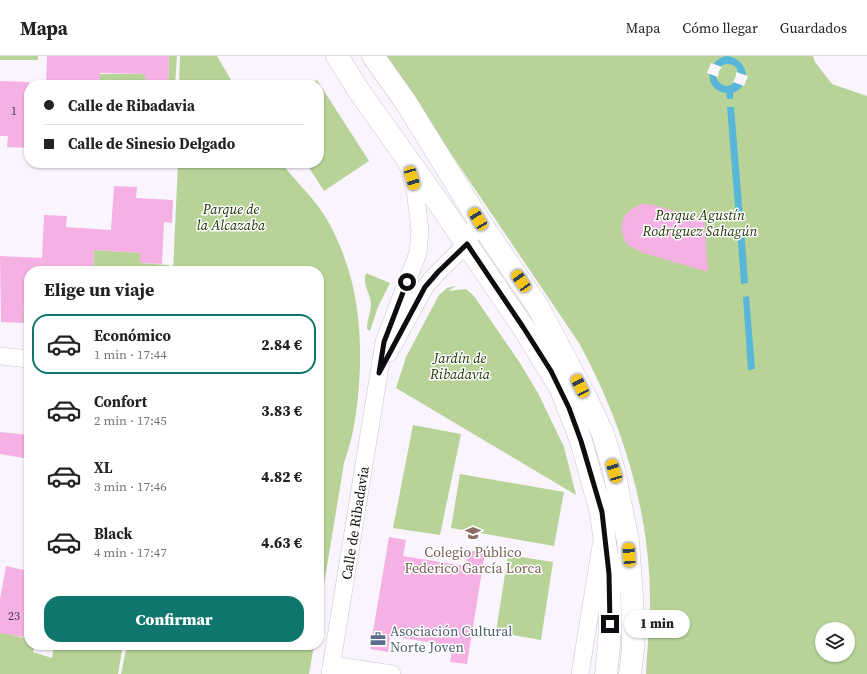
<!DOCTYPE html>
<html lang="es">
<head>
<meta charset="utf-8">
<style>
  :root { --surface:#fff; --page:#f2f2f2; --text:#222; --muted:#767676; --line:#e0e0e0; --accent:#0f766e }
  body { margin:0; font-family:"Source Serif 4",serif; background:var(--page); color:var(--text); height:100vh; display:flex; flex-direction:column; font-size:15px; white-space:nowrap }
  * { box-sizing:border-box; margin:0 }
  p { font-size:13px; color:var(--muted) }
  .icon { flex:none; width:22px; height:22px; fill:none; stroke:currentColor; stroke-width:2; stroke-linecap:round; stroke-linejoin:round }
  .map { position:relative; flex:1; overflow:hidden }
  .sheet { position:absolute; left:24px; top:210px; width:300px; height:384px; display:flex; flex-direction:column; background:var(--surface); border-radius:16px; box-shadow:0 1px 3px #0004 }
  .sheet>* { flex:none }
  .banner { position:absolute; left:24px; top:24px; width:300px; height:88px; border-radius:16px; box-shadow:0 1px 3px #0004; display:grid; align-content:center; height:88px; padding:0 20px; background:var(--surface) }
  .tools { position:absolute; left:815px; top:566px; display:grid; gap:8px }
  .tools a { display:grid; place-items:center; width:40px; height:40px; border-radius:50%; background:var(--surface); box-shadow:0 1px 3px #0004; font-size:20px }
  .end { position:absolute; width:18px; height:18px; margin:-9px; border:5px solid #0e0c10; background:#fff; box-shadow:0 0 0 2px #fff }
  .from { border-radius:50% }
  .bubble { position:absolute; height:28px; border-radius:14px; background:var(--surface); box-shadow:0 1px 3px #0004; font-size:13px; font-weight:800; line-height:28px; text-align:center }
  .car { position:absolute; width:12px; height:24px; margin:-12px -6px; border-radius:5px; box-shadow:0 0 3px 1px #0007; background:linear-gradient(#f5c518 24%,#345 0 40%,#f5c518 0 76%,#345 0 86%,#f5c518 0) }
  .banner b { display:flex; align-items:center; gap:14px; height:38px; font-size:15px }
  .banner b+b { border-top:1px solid var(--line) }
  .banner i { width:10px; height:10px; background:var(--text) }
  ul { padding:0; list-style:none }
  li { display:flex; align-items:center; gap:12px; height:60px; margin:0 8px 6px; padding:0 12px; border:2px solid transparent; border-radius:16px }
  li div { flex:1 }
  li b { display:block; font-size:15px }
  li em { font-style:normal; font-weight:800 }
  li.current { border-color:var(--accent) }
  li>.icon { width:36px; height:36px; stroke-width:1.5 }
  h2 { padding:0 20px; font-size:18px; line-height:48px }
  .button { display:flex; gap:8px; margin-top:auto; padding:8px 20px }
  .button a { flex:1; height:46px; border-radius:16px; background:var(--accent); color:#fff; font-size:16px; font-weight:800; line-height:46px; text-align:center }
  header { display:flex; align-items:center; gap:24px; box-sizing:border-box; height:56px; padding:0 20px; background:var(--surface); border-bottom:1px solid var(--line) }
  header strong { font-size:19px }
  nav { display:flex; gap:22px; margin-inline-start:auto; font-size:14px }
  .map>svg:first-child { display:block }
  .green { fill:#b7d398; fill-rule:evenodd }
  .water { fill:#58b6d9; fill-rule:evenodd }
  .pier { fill:#faf4ff }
  .building { fill:#f6b1e4 }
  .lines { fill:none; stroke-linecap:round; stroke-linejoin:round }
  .minor-casing { stroke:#cbc4d0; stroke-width:18 }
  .major-casing { stroke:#cbc4d0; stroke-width:23 }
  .minor { stroke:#fff; stroke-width:17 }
  .major { stroke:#fff; stroke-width:22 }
  .route { stroke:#0e0c10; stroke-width:5 }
  .labels { text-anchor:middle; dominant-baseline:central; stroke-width:3; stroke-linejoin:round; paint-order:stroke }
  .number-label { font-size:12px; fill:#483545 }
  .park-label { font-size:14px; font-style:italic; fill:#1d3100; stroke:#fff }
  .street-label { font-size:14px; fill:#0e0c10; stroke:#fff }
  .education-label { font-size:14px; fill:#785e54; stroke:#fff }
  .service-label { font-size:14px; fill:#4e5e75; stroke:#fff; text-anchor:start }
</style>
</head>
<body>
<header>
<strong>Mapa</strong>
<nav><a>Mapa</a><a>Cómo llegar</a><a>Guardados</a></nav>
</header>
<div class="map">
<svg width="867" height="618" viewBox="0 0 867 618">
  <rect width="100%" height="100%" fill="#faf4ff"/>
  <path class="green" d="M0,0H38V4H0Z
    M169,0H177L175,29H100V18H145L146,29H168Z
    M180,0H217L234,29H179Z
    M385,0H813L815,6L832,28L867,40V618H646C647,594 650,570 650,545C650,455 622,366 579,287ZM822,573H848V599H822Z
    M317,24L369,105L324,135L306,107H319V29H310Z
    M178,107H282C297,128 317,144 329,167C357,219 363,271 359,329C357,356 353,382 344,407L319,559V215H173Z
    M94,194L140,197V207L169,209L168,215H93Z
    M366,217L390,227L378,251L370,275L367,273C367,264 371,255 371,248C370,236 362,229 366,217Z
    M25,224H29V267H23Z
    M456,230L448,235L466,233L474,240L520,307L538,337L564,391L576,439L396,332L406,301L439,239L447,232Z
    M413,369L461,378L440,479L393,472Z
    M460,418L564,436L554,490L451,472Z
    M508,499L553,506L541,584L496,576Z
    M0,576L29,583V589H35L33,596L52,602L54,589H123L118,618H0Z
    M127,589H314L309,618H121Z"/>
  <path class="water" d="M726,0C748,2 754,28 733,37V43H727L726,37C704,34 704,6 726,0ZM725,8C751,6 732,43 718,25C713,19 718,11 725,8Z
    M727,51H734L743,161L736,162Z
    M737,172H744L748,227L741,228Z
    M749,240L755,313L748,314L743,241Z"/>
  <path class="pier" d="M711,7L722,11L719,15L718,21L707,17Z
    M736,16L748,20L744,30L733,26L736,20Z"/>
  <path class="building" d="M47,0H169L168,29H145V18L100,17V29H46Z
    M0,25L29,26V92L7,91L8,80H0Z
    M114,130L137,131L136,142L173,144L172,167L164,166L162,208L140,207V197L94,194L93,215H29V224H25L23,267L1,266L0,200L42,202L44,159L67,160L66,171L111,174Z
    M642,148H649L704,163L708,216L641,196L628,189L624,183L622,175V168L624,161L629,155L635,151Z
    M0,376L29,379V403L0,398Z
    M389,481L406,484L403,500L466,510L468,494L485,497L467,608L450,606L453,590L390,580L388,596L370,593Z
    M6,510L29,515V582L0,577V543Z"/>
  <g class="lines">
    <defs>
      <path id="minor" d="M389,297L425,231L438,216L467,188L478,163
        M0,300L29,303
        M332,609L392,618
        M330,618L384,286L418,197L420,174L418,157L415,134L408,110
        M580,618L601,490"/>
      <path id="major" d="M337,0L359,35L438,146L523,271L561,333L581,385L601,456L609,518L610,557L609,591L606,618
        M373,0L405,45L478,163L538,251L587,344L603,378L614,415L628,485L632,541L633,593L630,618"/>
    </defs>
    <use href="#minor" class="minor-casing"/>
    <use href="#major" class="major-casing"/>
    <use href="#minor" class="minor"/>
    <use href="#major" class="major"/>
  </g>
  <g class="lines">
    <path class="route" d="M407,226L384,286L379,317L425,231L438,216L467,188L523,271L551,315L569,352L581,385L602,456L609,518L610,568"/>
  </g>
  <defs>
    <symbol id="school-bare" viewBox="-9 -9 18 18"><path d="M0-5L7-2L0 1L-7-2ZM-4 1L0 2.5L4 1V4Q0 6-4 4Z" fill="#8d6e63" stroke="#fff" stroke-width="2.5" paint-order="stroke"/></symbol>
    <symbol id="office-bare" viewBox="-9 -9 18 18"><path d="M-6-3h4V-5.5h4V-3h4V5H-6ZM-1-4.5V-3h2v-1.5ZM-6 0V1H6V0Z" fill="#5c6f8a" stroke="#fff" stroke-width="2.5" paint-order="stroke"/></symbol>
  </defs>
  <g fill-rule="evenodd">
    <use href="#school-bare" x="462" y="466" width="22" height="22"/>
    <use href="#office-bare" x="367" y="572" width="22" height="22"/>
  </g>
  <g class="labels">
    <g class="number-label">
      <text x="14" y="55">1</text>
      <text x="14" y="560">23</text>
    </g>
    <g class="park-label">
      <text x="231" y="153">Parque de<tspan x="231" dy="16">la Alcazaba</tspan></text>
      <text x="700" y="159">Parque Agustín<tspan x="700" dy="16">Rodríguez Sahagún</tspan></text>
      <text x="460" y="302">Jardín de<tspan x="460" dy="16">Ribadavia</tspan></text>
    </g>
    <g class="street-label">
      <text transform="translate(355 467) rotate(-81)">Calle de Ribadavia</text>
    </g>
    <g class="education-label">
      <text x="473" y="496">Colegio Público<tspan x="473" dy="16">Federico García Lorca</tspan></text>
    </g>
    <g class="service-label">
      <text x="390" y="575">Asociación Cultural<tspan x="390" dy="16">Norte Joven</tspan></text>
    </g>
  </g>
</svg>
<div class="tools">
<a><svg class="icon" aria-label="layers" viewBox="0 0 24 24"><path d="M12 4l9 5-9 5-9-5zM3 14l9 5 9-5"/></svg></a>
</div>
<i class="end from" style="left:407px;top:226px"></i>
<i class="end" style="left:610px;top:568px"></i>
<div class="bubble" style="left:624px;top:554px;width:66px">1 min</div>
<i class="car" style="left:412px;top:122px;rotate:164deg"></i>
<i class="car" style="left:478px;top:163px;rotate:328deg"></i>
<i class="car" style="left:521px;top:225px;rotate:326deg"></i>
<i class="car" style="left:580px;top:330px;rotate:333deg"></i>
<i class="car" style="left:614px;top:415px;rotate:343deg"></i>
<i class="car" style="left:629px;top:499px;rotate:356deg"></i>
<div class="banner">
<b><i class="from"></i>Calle de Ribadavia</b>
<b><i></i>Calle de Sinesio Delgado</b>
</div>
<section class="sheet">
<h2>Elige un viaje</h2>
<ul>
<li class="current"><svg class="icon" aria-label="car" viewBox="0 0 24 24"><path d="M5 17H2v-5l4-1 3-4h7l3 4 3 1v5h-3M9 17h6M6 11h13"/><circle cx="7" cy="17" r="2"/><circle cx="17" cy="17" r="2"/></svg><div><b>Económico</b><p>1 min · 17:44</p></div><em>2.84 €</em></li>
<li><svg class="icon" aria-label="car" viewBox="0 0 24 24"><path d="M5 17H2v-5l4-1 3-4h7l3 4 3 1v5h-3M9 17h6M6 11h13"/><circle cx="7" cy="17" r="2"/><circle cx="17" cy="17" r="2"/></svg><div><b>Confort</b><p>2 min · 17:45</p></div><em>3.83 €</em></li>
<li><svg class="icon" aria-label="car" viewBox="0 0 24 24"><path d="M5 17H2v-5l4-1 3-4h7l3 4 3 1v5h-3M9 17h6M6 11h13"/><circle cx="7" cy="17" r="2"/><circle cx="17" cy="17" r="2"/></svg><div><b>XL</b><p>3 min · 17:46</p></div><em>4.82 €</em></li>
<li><svg class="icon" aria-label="car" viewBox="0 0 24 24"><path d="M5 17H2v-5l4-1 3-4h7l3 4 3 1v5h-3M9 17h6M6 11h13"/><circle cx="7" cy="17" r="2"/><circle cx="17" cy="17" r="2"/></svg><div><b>Black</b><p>4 min · 17:47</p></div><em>4.63 €</em></li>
</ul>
<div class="button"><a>Confirmar</a></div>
</section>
</div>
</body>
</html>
